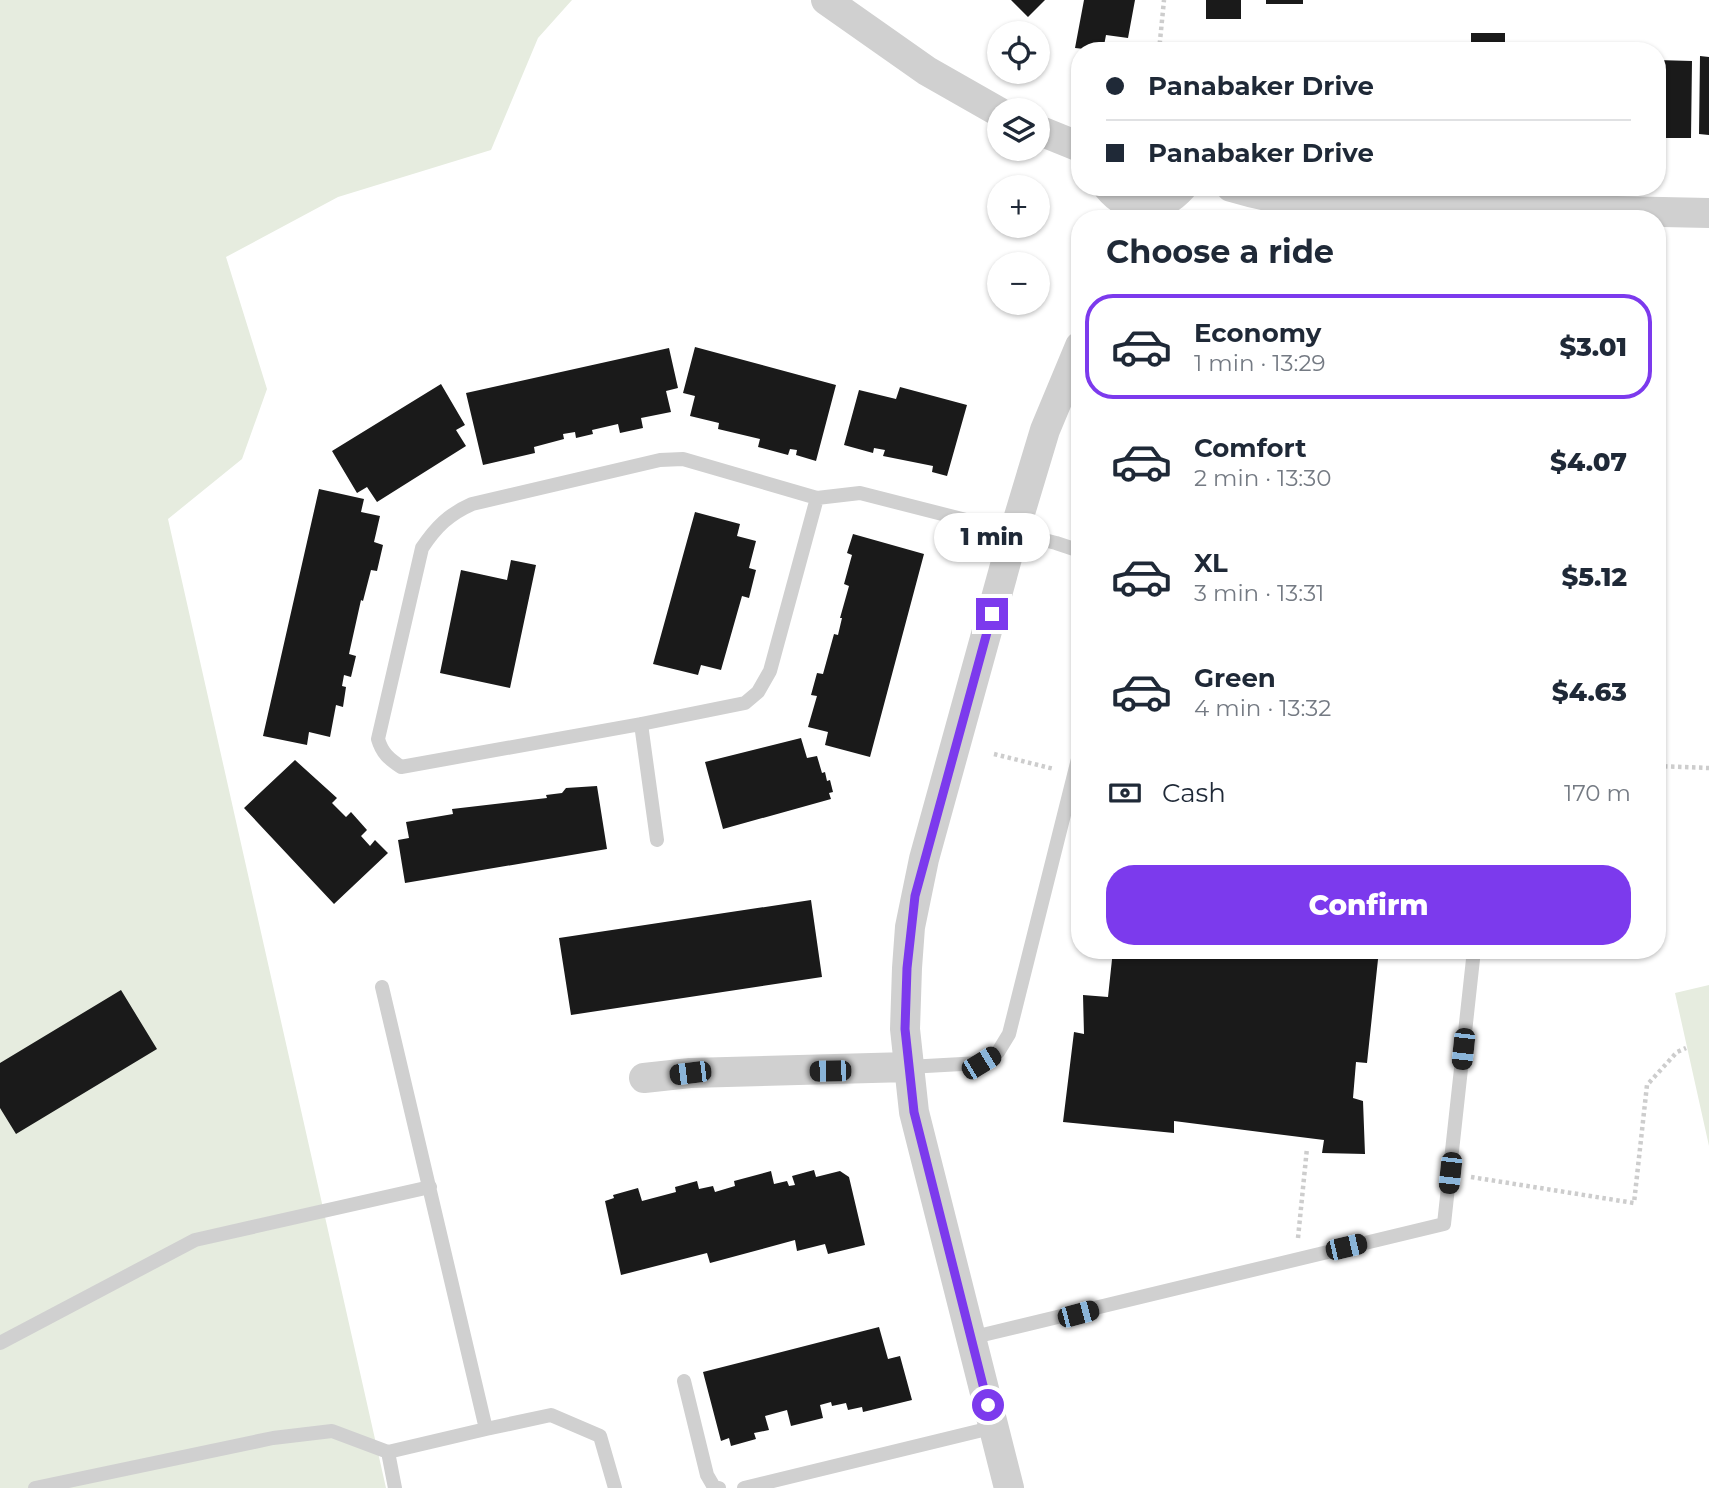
<!DOCTYPE html>
<html lang="en">
<head>
<meta charset="utf-8">
<style>
  :root { --surface:#fff; --page:#f2f2f3; --text:#1f2937; --muted:#747a83; --line:#e0e1e3; --accent:#7c3aed }
  body { margin:0; font-family:Montserrat,sans-serif; background:var(--page); color:var(--text); height:100vh; display:flex; flex-direction:column; font-size:26px; white-space:nowrap }
  * { box-sizing:border-box; margin:0 }
  p { font-size:23px; color:var(--muted) }
  .icon { flex:none; width:38px; height:38px; fill:none; stroke:currentColor; stroke-width:2; stroke-linecap:round; stroke-linejoin:round }
  .map { position:relative; flex:1; overflow:hidden }
  .drawer { position:absolute; left:1071px; top:210px; width:595px; height:749px; display:flex; flex-direction:column; background:var(--surface); border-radius:28px; box-shadow:0 2px 5px #0004 }
  .drawer>* { flex:none }
  .guide { position:absolute; left:1071px; top:42px; width:595px; height:154px; border-radius:28px; box-shadow:0 2px 5px #0004; display:grid; align-content:center; height:154px; padding:0 35px; background:var(--surface) }
  .tools { position:absolute; left:987px; top:21px; display:grid; gap:14px }
  .tools a { display:grid; place-items:center; width:63px; height:63px; border-radius:50%; background:var(--surface); box-shadow:0 2px 5px #0004; font-size:35px }
  .end { position:absolute; width:32px; height:32px; margin:-16px; border:9px solid #7c3aed; background:#fff; box-shadow:0 0 0 4px #fff }
  .from { border-radius:50% }
  .bubble { position:absolute; height:49px; border-radius:24px; background:var(--surface); box-shadow:0 2px 5px #0004; font-size:23px; font-weight:800; line-height:49px; text-align:center }
  .car { position:absolute; width:21px; height:42px; margin:-21px -10px; border-radius:9px; box-shadow:0 0 5px 2px #0007; background:linear-gradient(#222 24%,#8ab4d8 0 40%,#222 0 76%,#8ab4d8 0 86%,#222 0) }
  .guide b { display:flex; align-items:center; gap:24px; height:66px; font-size:26px }
  .guide b+b { border-top:2px solid var(--line) }
  .guide i { width:18px; height:18px; background:var(--text) }
  ul { padding:0; list-style:none }
  li { display:flex; align-items:center; gap:21px; height:105px; margin:0 14px 10px; padding:0 21px; border:4px solid transparent; border-radius:28px }
  li div { flex:1 }
  li b { display:block; font-size:26px }
  li em { font-style:normal; font-weight:800 }
  li.active { border-color:var(--accent) }
  li>.icon { width:63px; height:63px; stroke-width:1.5 }
  h2 { padding:0 35px; font-size:32px; line-height:84px }
  .pay { display:flex; align-items:center; gap:18px; height:77px; padding:0 35px; font-size:26px }
  .pay p { margin-inline-start:auto }
  .primary-button { display:flex; gap:14px; margin-top:auto; padding:14px 35px }
  .primary-button a { flex:1; height:80px; border-radius:28px; background:var(--accent); color:#fff; font-size:28px; font-weight:800; line-height:80px; text-align:center }
  .map>svg:first-child { display:block }
  .green { fill:#e6ecdf }
  .building { fill:#1a1a1a }
  .lines { fill:none; stroke-linecap:round; stroke-linejoin:round }
  .path { stroke:#cdcdcd; stroke-width:4.5; stroke-dasharray:3.5 3.5; stroke-linecap:butt }
  .service { stroke:#d0d0d0; stroke-width:14 }
  .minor { stroke:#d0d0d0; stroke-width:30 }
  .route { stroke:#7c3aed; stroke-width:9 }
</style>
</head>
<body>
<div class="map">
<svg width="1709" height="1488" viewBox="0 0 1709 1488">
  <rect width="100%" height="100%" fill="#fff"/>
  <path class="green" d="M0,0H572L538,38L491,150L338,197L226,257L267,389L242,459L168,519L386,1488H0Z
    M1709,985V1146L1675,993Z"/>
  <path class="building" d="M1011,0H1045L1028,17Z
    M1084,0H1135L1128,38L1106,35L1103,51L1075,48Z
    M1206,0H1241V19H1206Z
    M1266,0H1303V4H1266Z
    M1471,33H1505V51H1471Z
    M1700,56L1709,57V135L1699,134Z
    M1657,60L1692,61L1691,138H1657Z
    M695,347L836,385L816,461L796,455L797,450L790,449L788,455L758,447L760,439L718,429L719,423L690,416L695,396L683,393Z
    M669,348L678,388L666,391L671,412L641,418L643,428L620,433L618,424L592,430L593,434L576,438L575,432L563,434L564,439L534,447L535,453L483,465L466,393Z
    M441,384L465,425L456,430L466,446L377,502L367,487L357,493L332,451Z
    M900,387L967,405L947,476L932,472L933,466L883,456L885,450L874,448L873,453L844,445L859,390L896,399Z
    M319,489L364,499L361,512L380,516L374,542L383,545L377,571L371,570L363,601L361,600L349,654L356,656L351,677L344,675L342,686L346,687L343,707L336,705L330,737L309,732L307,745L263,736Z
    M695,512L740,524L737,536L756,541L749,568L756,570L749,598L742,596L721,670L701,665L698,675L653,664Z
    M853,534L924,554L870,757L825,745L828,732L808,727L817,696L811,695L817,673L823,674L834,634L838,635L842,618H840L849,586L844,584L852,555L847,553Z
    M511,560L536,565L510,688L440,673L461,570L507,580Z
    M801,738L807,758L817,756L822,773L825,772L827,781L830,780L833,792L829,793L831,799L723,829L705,762Z
    M295,760L337,798L332,803L346,817L351,812L367,830L361,836L370,846L375,840L388,853L334,904L244,808Z
    M597,786L607,849L405,883L398,840L409,838L406,822L453,814L452,809L547,798L546,795L562,793L566,788Z
    M811,900L822,977L571,1015L559,938Z
    M1113,950H1379L1367,1063L1356,1062L1353,1098L1363,1101L1365,1154L1322,1153L1324,1140L1174,1121V1133L1063,1122L1074,1032L1084,1034L1083,995L1108,997Z
    M121,990L157,1049L16,1134L0,1108V1063Z
    M814,1170L816,1177L840,1171L849,1177L865,1245L828,1254L825,1244L797,1251L795,1240L710,1263L707,1253L621,1275L605,1201L614,1198L613,1195L638,1188L642,1201L676,1192L675,1187L697,1181L699,1189L713,1186L715,1192L735,1186L734,1181L771,1171L774,1184L787,1181L789,1186L795,1185L792,1176Z
    M879,1327L888,1359L900,1356L912,1400L863,1412L862,1407L848,1410L846,1403L832,1406L831,1402L820,1405L823,1418L791,1426L787,1410L765,1416L769,1430L754,1433L756,1439L731,1446L729,1438L721,1441L703,1372Z"/>
  <g class="lines">
    <path class="path" d="M1159,51L1164,0
      M994,754L1054,769
      M1657,766L1709,768
      M1471,1177L1634,1203L1647,1085L1677,1052L1686,1048
      M1298,1238L1307,1148"/>
    <path class="service" d="M817,498L770,671L758,692L745,703L641,724L401,767C389,759 382,753 378,739L422,548C436,527 449,514 472,504L660,460L683,459L817,498L860,493L1056,543L1080,551
      M641,724L657,840
      M382,987L486,1429L388,1452L395,1488
      M908,1067L980,1063L998,1052L1009,1034L1080,751
      M970,1338L1444,1224L1474,950
      M0,1343L195,1240L430,1187
      M684,1381L707,1475L714,1487L719,1488
      M486,1429L551,1415L600,1436L615,1488
      M35,1488L273,1438L332,1431L388,1452
      M744,1488L995,1427"/>
    <path class="minor" d="M826,0L927,71L999,112
      M1038,130L1080,147
      M1108,187C1129,213 1161,211 1182,187
      M1231,187C1313,212 1399,210 1485,210C1560,210 1634,211 1709,213
      M644,1078L690,1073L908,1067
      M1009,1488L914,1112L905,1029L907,968L910,927L924,859L1014,533L1045,430L1080,346"/>
  </g>
  <g class="lines">
    <path class="route" d="M988,1405L914,1112L905,1029L907,968L915,896L992,614"/>
  </g>
</svg>
<div class="tools">
<a><svg class="icon" aria-label="locate" viewBox="0 0 24 24"><circle cx="12" cy="12" r="6"/><path d="M12 2v4M12 18v4M2 12h4M18 12h4"/></svg></a>
<a><svg class="icon" aria-label="layers" viewBox="0 0 24 24"><path d="M12 4l9 5-9 5-9-5zM3 14l9 5 9-5"/></svg></a>
<a>+</a>
<a>−</a>
</div>
<i class="end from" style="left:988px;top:1405px"></i>
<i class="end" style="left:992px;top:614px"></i>
<div class="bubble" style="left:934px;top:513px;width:116px">1 min</div>
<i class="car" style="left:1463px;top:1049px;rotate:186deg"></i>
<i class="car" style="left:981px;top:1063px;rotate:59deg"></i>
<i class="car" style="left:830px;top:1071px;rotate:269deg"></i>
<i class="car" style="left:690px;top:1073px;rotate:263deg"></i>
<i class="car" style="left:1450px;top:1173px;rotate:186deg"></i>
<i class="car" style="left:1346px;top:1247px;rotate:77deg"></i>
<i class="car" style="left:1078px;top:1314px;rotate:75deg"></i>
<div class="guide">
<b><i class="from"></i>Panabaker Drive</b>
<b><i></i>Panabaker Drive</b>
</div>
<section class="drawer">
<h2>Choose a ride</h2>
<ul>
<li class="active"><svg class="icon" aria-label="car" viewBox="0 0 24 24"><path d="M5 17H2v-5l4-1 3-4h7l3 4 3 1v5h-3M9 17h6M6 11h13"/><circle cx="7" cy="17" r="2"/><circle cx="17" cy="17" r="2"/></svg><div><b>Economy</b><p>1 min · 13:29</p></div><em>$3.01</em></li>
<li><svg class="icon" aria-label="car" viewBox="0 0 24 24"><path d="M5 17H2v-5l4-1 3-4h7l3 4 3 1v5h-3M9 17h6M6 11h13"/><circle cx="7" cy="17" r="2"/><circle cx="17" cy="17" r="2"/></svg><div><b>Comfort</b><p>2 min · 13:30</p></div><em>$4.07</em></li>
<li><svg class="icon" aria-label="car" viewBox="0 0 24 24"><path d="M5 17H2v-5l4-1 3-4h7l3 4 3 1v5h-3M9 17h6M6 11h13"/><circle cx="7" cy="17" r="2"/><circle cx="17" cy="17" r="2"/></svg><div><b>XL</b><p>3 min · 13:31</p></div><em>$5.12</em></li>
<li><svg class="icon" aria-label="car" viewBox="0 0 24 24"><path d="M5 17H2v-5l4-1 3-4h7l3 4 3 1v5h-3M9 17h6M6 11h13"/><circle cx="7" cy="17" r="2"/><circle cx="17" cy="17" r="2"/></svg><div><b>Green</b><p>4 min · 13:32</p></div><em>$4.63</em></li>
</ul>
<div class="pay"><svg class="icon" aria-label="cash" viewBox="0 0 24 24"><path d="M3 7h18v10H3z"/><circle cx="12" cy="12" r="2"/></svg>Cash<p>170 m</p></div>
<div class="primary-button"><a>Confirm</a></div>
</section>
</div>
</body>
</html>
